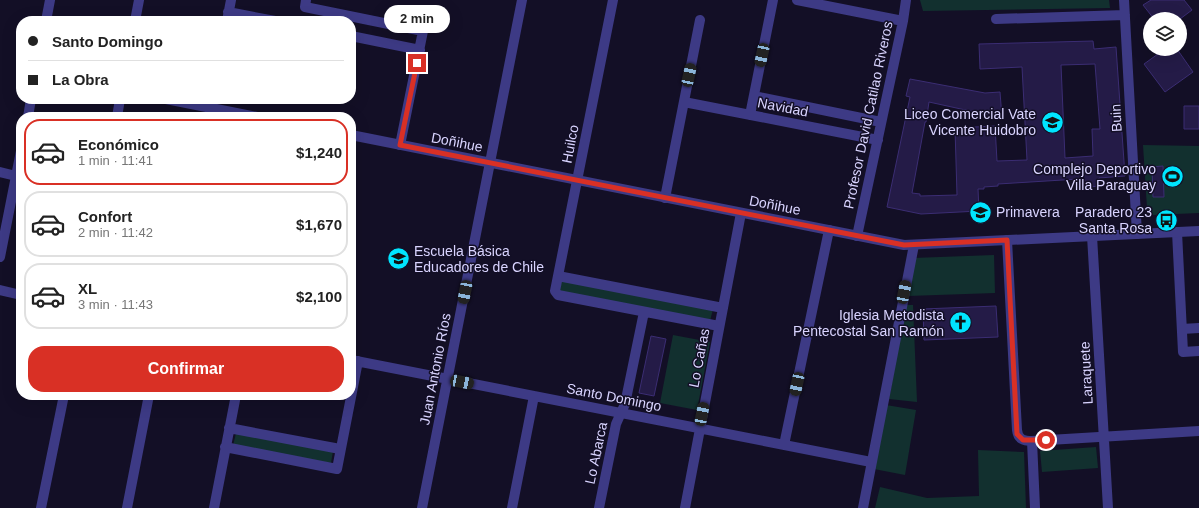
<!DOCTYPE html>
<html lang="es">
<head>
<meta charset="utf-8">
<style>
  :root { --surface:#fff; --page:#f2f2f2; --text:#222; --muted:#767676; --line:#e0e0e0; --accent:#d93025 }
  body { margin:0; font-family:Helvetica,sans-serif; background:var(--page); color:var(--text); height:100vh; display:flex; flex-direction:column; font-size:15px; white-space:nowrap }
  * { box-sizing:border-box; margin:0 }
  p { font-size:13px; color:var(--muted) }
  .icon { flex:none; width:22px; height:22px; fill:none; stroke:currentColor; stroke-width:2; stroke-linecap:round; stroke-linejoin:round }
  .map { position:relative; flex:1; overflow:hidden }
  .sheet { position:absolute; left:16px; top:112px; width:340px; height:288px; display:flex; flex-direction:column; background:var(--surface); border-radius:16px; box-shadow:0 4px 16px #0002 }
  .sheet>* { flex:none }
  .top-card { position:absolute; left:16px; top:16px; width:340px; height:88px; border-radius:16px; box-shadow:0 4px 16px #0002; display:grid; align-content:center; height:88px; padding:0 12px; background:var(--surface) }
  .buttons { position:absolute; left:1143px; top:12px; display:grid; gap:8px }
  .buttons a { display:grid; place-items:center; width:44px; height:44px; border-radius:50%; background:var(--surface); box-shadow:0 4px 16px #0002; font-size:20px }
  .end { position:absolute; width:18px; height:18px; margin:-9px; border:5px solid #d93025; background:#fff; box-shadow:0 0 0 2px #fff }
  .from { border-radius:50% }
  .bubble { position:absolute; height:28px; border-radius:14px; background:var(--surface); box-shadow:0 4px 16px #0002; font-size:13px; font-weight:800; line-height:28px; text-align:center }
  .car { position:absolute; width:12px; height:24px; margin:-12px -6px; border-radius:5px; box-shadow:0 0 3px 1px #0007; background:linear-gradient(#222 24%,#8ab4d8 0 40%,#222 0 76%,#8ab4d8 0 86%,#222 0) }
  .top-card b { display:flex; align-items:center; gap:14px; height:38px; font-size:15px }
  .top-card b+b { border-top:1px solid var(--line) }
  .top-card i { width:10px; height:10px; background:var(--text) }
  ul { padding:7px 0 0; list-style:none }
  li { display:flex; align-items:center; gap:12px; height:66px; margin:0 8px 6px; padding:0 4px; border:2px solid var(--line); border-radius:16px }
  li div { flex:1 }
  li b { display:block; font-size:15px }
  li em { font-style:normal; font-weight:800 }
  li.selected { border-color:var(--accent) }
  li>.icon { width:36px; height:36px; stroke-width:1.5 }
  .action { display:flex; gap:8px; margin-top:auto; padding:8px 12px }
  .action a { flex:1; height:46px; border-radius:16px; background:var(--accent); color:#fff; font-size:16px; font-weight:800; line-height:46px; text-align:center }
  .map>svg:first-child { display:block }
  .green { fill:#12302f }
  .building { fill:#241b47; stroke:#3b2d73; fill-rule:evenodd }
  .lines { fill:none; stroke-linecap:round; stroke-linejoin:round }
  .minor { stroke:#3d3a85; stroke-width:10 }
  .tertiary { stroke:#3d3a85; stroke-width:10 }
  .route { stroke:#d93025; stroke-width:5 }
  .labels { text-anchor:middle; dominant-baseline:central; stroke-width:3; stroke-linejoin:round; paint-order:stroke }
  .street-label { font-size:14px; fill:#d9d4ff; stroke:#130f26 }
  .poi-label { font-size:14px; fill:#d9d4ff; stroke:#130f26; text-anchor:end }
</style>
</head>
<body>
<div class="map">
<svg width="1199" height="508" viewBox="0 0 1199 508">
  <rect width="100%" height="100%" fill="#130f26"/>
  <path class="green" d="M920,0H1109L1110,8L923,11Z
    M1143,145L1199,146V213L1153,215L1147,208Z
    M994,255L995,293L908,296L913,258Z
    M561,279L713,309L710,321L559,291Z
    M906,305H913L917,402L889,399Z
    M673,335L710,342L697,410L660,403Z
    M886,405L916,410L905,475L874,469Z
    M236,433L333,451L331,463L233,446Z
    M1096,447L1098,468L1042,472L1040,451Z
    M978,450L1024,452L1026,508H875L880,487L927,498L979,496Z"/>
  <path class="building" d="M1151,0H1184L1192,10L1180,19H1154L1143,5Z
    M1093,41L1094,49L1116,47L1125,176L1099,178V186L1080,188L1079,179L998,184V186L984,187V189H978L979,211L921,214L887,207L910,97L906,96L910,79L985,93L1000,92L1002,118L929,102L926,122H925L912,193L920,194V196L957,195L955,128L995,126L997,161L1027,160L1022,67L980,69L979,44ZM1095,64L1100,129H1092L1093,156L1065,158L1061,65Z
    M1165,49H1177L1193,72L1165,92L1144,64Z
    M1184,106H1199V129H1184Z
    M1163,166L1164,197H1153L1152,167Z
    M996,306L998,337L924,340L923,309Z
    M651,336L666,339L654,396L639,393Z"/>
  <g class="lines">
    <path class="minor" d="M306,0L305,7L423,31L400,145
      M613,0L555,291L558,295L719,326
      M797,0L903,21
      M1124,0L1137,234
      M228,12L275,21
      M996,19L1125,15
      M135,21L139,0
      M227,21L231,0
      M351,36L420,50
      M754,96L881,122
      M684,102L878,140
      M209,108L211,99
      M750,115L773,0
      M117,117L120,99
      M665,198L700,20
      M1177,232L1183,352L1199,351
      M857,236L903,21L906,0
      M1092,236L1108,508
      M1007,240L1017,430C1018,439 1023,441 1032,441L1199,431
      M558,276L723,308
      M0,290L21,295
      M1182,329L1199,328
      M351,360L871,462
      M229,428L340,449
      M1032,441L1035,508
      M784,445L829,230
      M225,447L337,469L358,361
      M41,508L64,395
      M127,508L149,395
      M214,508L236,395
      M422,508L522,0
      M512,508L534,396
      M599,508L616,424L625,404L644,312
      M685,508L741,213
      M863,508L914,245"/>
    <path class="tertiary" d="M46,21L50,0
      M166,99L257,117
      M28,117L31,99
      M351,135L904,245L1199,231
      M0,172L16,176
      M0,257L21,151"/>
  </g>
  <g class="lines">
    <path class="route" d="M417,63L400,145L904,245L1007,240L1017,434L1023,440H1046"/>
  </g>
  <defs>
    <symbol id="school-disc" viewBox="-11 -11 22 22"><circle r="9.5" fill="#00e5ff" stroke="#130f26"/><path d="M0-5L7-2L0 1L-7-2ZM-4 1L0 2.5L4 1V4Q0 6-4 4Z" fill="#111"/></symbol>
    <symbol id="stadium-disc" viewBox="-11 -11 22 22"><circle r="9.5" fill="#00e5ff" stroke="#130f26"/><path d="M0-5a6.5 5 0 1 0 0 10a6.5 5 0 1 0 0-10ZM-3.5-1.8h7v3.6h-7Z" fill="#111"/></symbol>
    <symbol id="bus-disc" viewBox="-11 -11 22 22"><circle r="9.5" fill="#00e5ff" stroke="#130f26"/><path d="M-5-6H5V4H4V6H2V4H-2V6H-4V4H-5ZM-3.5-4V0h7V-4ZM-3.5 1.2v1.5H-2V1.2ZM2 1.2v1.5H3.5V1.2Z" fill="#111"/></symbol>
    <symbol id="church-disc" viewBox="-11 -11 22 22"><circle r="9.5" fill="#00e5ff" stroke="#130f26"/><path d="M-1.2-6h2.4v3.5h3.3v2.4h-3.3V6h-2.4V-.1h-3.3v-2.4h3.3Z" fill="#111"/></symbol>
  </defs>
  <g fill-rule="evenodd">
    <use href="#school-disc" x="1040" y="110" width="25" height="25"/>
    <use href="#stadium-disc" x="1160" y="164" width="25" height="25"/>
    <use href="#school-disc" x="968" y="200" width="25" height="25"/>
    <use href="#bus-disc" x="1154" y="208" width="25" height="25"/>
    <use href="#school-disc" x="386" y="246" width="25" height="25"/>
    <use href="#church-disc" x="948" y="310" width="25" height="25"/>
  </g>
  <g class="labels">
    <g class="street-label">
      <text transform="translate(783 107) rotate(11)">Navidad</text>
      <text transform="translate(868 115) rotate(-78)">Profesor David Catilao Riveros</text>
      <text transform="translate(1116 118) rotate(-93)">Buin</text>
      <text transform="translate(457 142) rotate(11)">Doñihue</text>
      <text transform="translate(570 144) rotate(-79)">Huilco</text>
      <text transform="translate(775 205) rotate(11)">Doñihue</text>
      <text transform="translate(699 358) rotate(-79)">Lo Cañas</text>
      <text transform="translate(435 369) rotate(-79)">Juan Antonio Ríos</text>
      <text transform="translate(1086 373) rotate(-93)">Laraquete</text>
      <text transform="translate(614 397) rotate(11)">Santo Domingo</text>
      <text transform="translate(596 453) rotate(-78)">Lo Abarca</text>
    </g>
    <g class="poi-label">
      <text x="1036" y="114">Liceo Comercial Vate<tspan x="1036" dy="16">Vicente Huidobro</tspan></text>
      <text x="1156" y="169">Complejo Deportivo<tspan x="1156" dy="16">Villa Paraguay</tspan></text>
      <text x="996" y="212" text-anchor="start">Primavera</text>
      <text x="1152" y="212">Paradero 23<tspan x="1152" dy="16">Santa Rosa</tspan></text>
      <text x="414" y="251" text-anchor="start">Escuela Básica<tspan x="414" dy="16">Educadores de Chile</tspan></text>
      <text x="944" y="315">Iglesia Metodista<tspan x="944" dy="16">Pentecostal San Ramón</tspan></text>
    </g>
  </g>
</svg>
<div class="buttons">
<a><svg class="icon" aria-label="layers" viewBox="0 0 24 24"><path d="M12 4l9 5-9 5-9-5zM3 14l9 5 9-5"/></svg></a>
</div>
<i class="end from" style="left:1046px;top:440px"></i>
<i class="end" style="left:417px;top:63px"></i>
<div class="bubble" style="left:384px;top:5px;width:66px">2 min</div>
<i class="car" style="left:762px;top:55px;rotate:192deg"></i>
<i class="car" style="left:689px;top:75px;rotate:12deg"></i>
<i class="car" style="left:465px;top:292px;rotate:191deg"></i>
<i class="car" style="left:904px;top:292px;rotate:11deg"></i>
<i class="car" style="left:462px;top:382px;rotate:101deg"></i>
<i class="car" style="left:797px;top:384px;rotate:192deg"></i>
<i class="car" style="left:702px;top:414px;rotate:11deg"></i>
<div class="top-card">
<b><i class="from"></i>Santo Domingo</b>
<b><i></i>La Obra</b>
</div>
<section class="sheet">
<ul>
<li class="selected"><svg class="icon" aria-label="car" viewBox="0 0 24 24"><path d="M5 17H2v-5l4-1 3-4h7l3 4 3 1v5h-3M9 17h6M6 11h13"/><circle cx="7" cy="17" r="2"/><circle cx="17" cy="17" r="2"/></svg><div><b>Económico</b><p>1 min · 11:41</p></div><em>$1,240</em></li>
<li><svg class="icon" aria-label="car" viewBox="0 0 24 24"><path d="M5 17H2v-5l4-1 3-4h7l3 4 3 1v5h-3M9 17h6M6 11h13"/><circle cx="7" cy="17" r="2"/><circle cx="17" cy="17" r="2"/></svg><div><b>Confort</b><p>2 min · 11:42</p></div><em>$1,670</em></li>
<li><svg class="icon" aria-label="car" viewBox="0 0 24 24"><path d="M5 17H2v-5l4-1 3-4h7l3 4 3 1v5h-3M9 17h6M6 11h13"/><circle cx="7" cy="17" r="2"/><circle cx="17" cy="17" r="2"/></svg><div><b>XL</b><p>3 min · 11:43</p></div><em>$2,100</em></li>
</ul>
<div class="action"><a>Confirmar</a></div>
</section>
</div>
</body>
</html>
